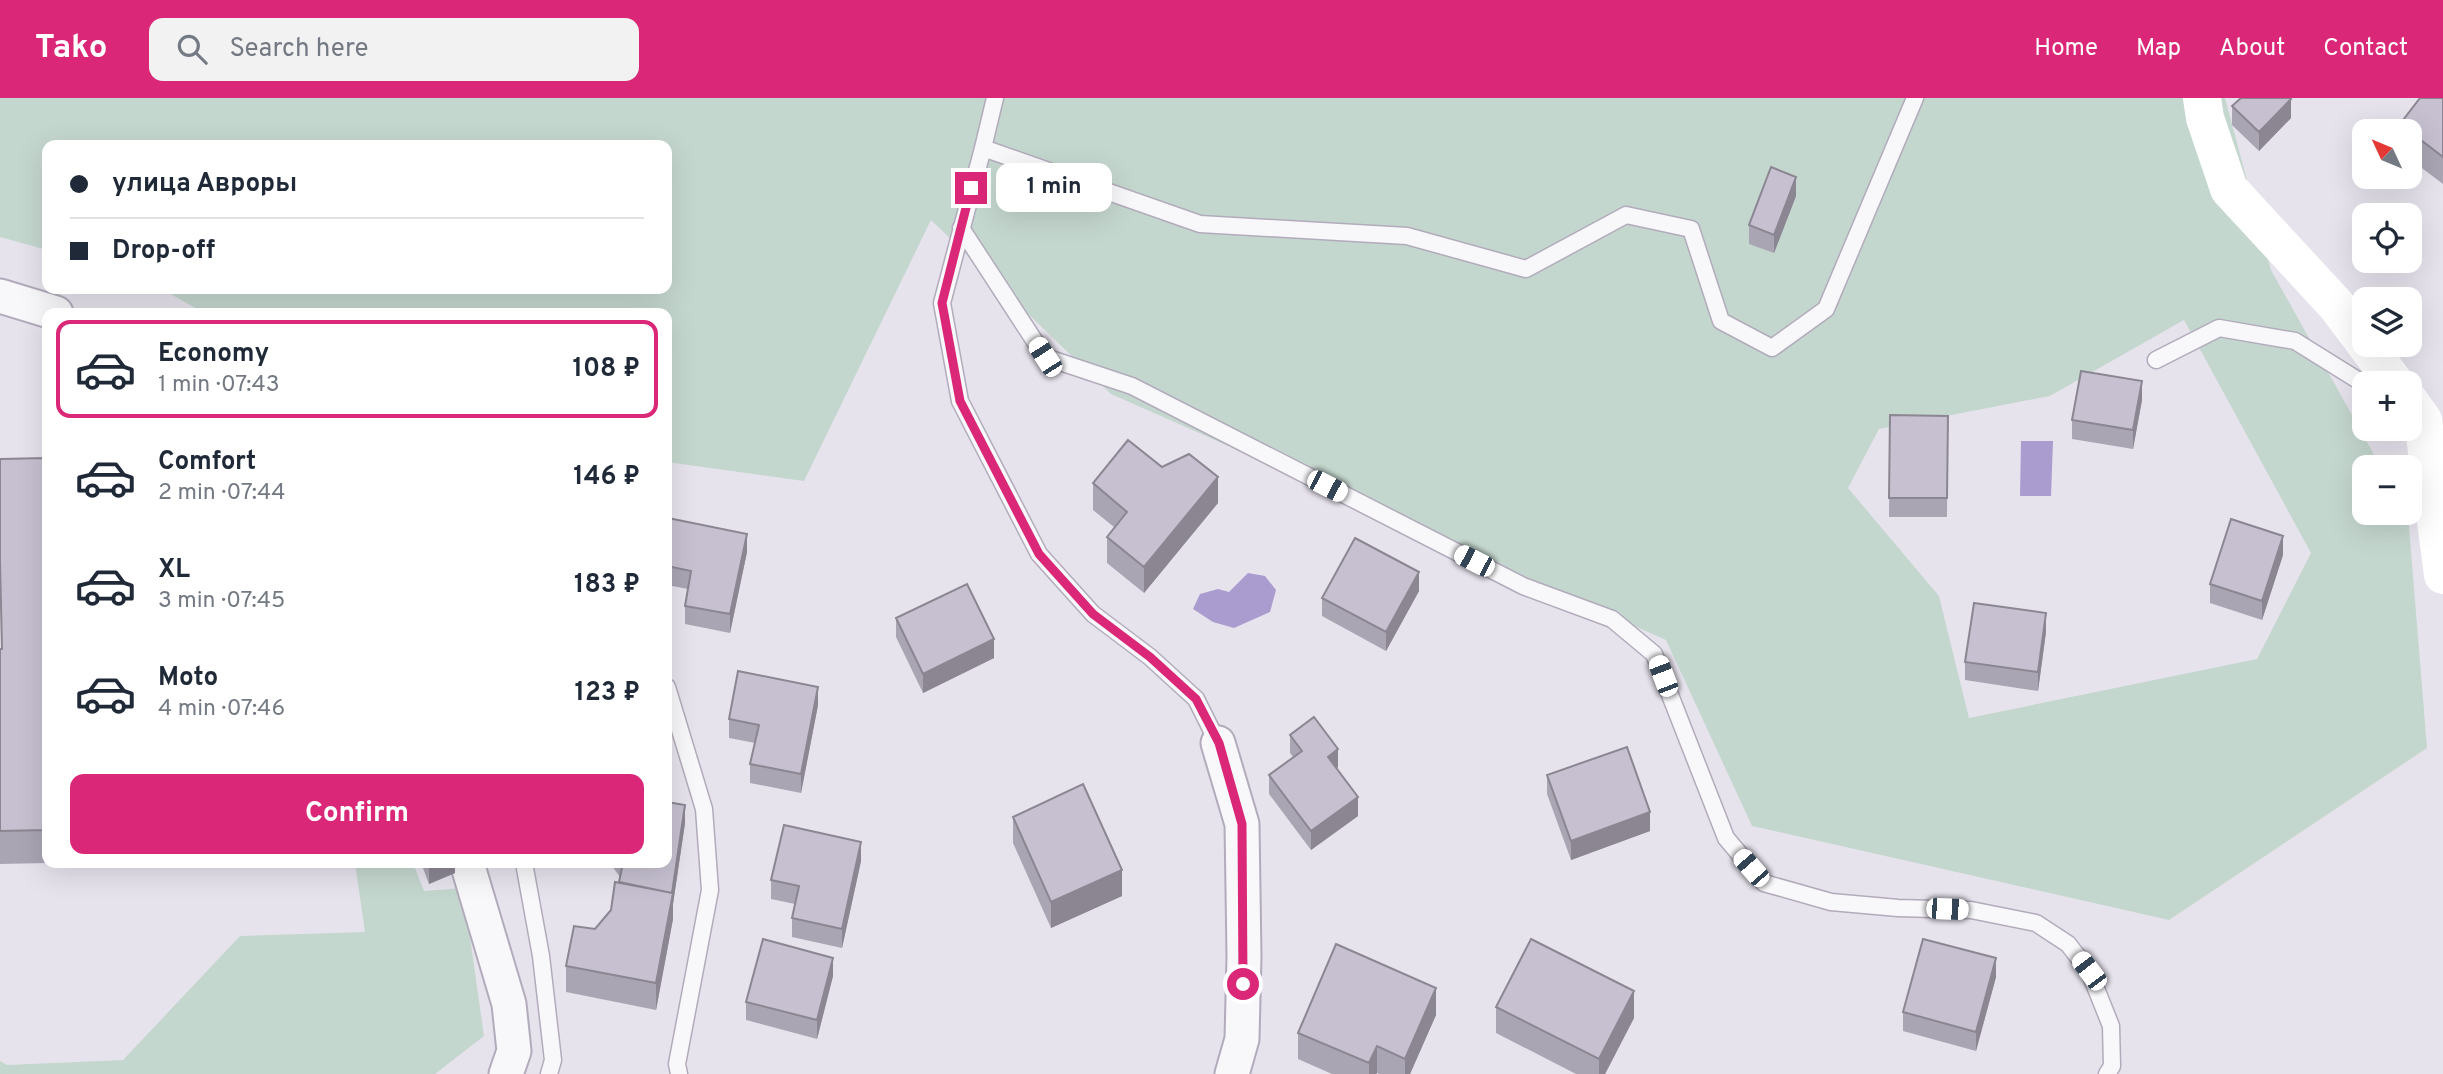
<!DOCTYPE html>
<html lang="en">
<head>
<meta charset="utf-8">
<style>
  :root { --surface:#fff; --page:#f2f2f3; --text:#1f2937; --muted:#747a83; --line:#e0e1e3; --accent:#db2777 }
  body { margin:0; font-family:Overpass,sans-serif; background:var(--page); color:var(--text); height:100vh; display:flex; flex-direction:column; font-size:26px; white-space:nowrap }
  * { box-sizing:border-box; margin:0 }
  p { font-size:23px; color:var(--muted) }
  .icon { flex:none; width:38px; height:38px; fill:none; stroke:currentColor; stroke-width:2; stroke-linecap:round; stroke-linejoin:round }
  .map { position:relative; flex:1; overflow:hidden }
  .side { position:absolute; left:42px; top:210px; width:630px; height:560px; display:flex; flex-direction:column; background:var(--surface); border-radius:14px; box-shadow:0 7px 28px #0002 }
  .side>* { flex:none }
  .hud { position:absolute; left:42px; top:42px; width:630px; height:154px; border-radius:14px; box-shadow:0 7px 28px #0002; display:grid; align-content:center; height:154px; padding:0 28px; background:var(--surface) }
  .needle { width:46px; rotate:314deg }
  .controls { position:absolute; left:2352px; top:21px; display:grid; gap:14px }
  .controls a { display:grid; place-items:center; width:70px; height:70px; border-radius:14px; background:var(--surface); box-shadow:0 7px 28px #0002; font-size:35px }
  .end { position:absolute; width:32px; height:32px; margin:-16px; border:9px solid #db2777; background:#fff; box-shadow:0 0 0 4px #fff }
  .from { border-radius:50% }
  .bubble { position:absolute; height:49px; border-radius:14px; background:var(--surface); box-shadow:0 7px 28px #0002; font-size:23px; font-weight:700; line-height:49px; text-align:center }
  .car { position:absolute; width:21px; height:42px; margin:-21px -10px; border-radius:9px; box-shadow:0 0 5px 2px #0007; background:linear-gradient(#fff 24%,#345 0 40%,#fff 0 76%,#345 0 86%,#fff 0) }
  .hud b { display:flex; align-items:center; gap:24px; height:66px; font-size:26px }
  .hud b+b { border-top:2px solid var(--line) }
  .hud i { width:18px; height:18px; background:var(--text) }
  ul { padding:12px 0 0; list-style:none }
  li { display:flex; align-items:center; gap:21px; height:98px; margin:0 14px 10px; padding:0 14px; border:4px solid transparent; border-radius:14px }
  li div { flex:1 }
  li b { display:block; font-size:26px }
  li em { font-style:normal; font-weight:700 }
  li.active { border-color:var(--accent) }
  li>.icon { width:63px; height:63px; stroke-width:1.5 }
  .primary-button { display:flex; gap:14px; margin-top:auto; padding:14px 28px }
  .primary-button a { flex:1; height:80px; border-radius:14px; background:var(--accent); color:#fff; font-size:28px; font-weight:700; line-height:80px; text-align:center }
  header { display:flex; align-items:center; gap:42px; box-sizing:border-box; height:98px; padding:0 35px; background:var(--accent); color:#fff }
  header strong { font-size:33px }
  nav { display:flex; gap:38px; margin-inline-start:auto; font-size:24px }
  .search { width:490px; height:63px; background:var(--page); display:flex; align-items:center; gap:18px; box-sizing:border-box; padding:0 24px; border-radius:14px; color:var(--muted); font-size:26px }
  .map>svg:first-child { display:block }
  .green { fill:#c4d7ce; fill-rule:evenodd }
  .water { fill:#aa9ccf }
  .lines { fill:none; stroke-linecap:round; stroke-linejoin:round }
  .service-casing { stroke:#b2abbb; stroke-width:19 }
  .minor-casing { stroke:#b2abbb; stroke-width:37 }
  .service { stroke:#f8f7fa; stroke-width:16 }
  .minor { stroke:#f8f7fa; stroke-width:33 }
  .secondary { stroke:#fff; stroke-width:38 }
  .wall { fill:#aaa5b3 }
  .shaded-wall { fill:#8b8692 }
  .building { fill:#c6c0d0; stroke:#8b8692; stroke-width:2 }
  .route { stroke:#db2777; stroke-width:9 }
</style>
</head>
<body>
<header>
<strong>Tako</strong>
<div class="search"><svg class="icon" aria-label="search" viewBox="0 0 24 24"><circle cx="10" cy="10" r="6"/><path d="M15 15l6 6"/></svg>Search here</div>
<nav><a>Home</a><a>Map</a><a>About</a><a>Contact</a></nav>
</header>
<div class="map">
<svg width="2443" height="976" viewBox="0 0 2443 976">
  <rect width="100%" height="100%" fill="#e7e3ed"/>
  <path class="green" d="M0,0H2225L2271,172L2381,369H2364V415L2408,416L2427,650L2169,822L1752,728L1666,542L1111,296L931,122L804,383L667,364V215H204L162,191H667V47H47V152L0,139ZM2184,222L2311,455L2257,561L1969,620L1939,498L1848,390L1879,331L2050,298Z
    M355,765H413L424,793L463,790L484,938L435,976H0V963L7,967L123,962L240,838L365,834Z"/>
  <path class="water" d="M2021,343H2053L2051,398H2020Z
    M1248,475L1265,478L1276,492L1270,514L1234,530L1213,524L1193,511L1200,496L1218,491L1229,494Z"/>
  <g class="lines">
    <defs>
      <path id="service" d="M983,50L995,0
        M961,130L1045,259L1132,288L1523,488L1612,521L1654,556L1726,740L1764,785L1831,804L1898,810L1971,812L2036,825L2068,846L2089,873L2111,928L2112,968L2107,976
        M2156,262L2219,230L2295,243L2364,286
        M667,589L704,711L710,792L677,966L679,976
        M1218,645L1196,601L1150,559L1093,516L1039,456L960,303L942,205L983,50L1200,126L1407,138L1526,171L1626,117L1691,131L1721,223L1772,250L1826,211L1915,0
        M524,765L541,858L553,962L549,976"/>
      <path id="minor" d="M0,198L56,215
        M1218,645L1242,726L1244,858L1242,941L1232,976
        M467,765L509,906L514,953L506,976"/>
    </defs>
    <use href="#service" class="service-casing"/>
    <use href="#minor" class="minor-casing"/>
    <use href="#service" class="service"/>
    <use href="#minor" class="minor"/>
    <path class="secondary" d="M2202,0L2205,20L2229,91L2336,207L2364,244
      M2366,247L2395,285
      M2410,304L2423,322L2443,477"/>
  </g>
  <path class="wall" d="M2443,0V86L2410,61V33H2400V26Z
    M2232,8L2291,20L2259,53L2232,27Z
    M1796,98L1774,155L1749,146V127Z
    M2142,302L2133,351L2072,341V322Z
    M1890,317L1948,318L1947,419H1889Z
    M47,360L48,765L0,766V551H1L0,361Z
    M1162,369L1218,405L1144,495L1107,465V439L1114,429L1093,412V385Z
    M667,424L747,454L730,535L685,526V508L688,491L667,487Z
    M2283,457L2262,522L2210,505V486Z
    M1419,493L1386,553L1322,518V500Z
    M896,520L994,560L923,595L896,539Z
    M2046,534L2038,593L1965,582V564Z
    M818,607L801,695L750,685V666L755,645L729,640V621Z
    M1290,637L1338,669L1336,671L1358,718L1311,752L1269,696V677L1293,659L1290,655Z
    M1547,677L1650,733L1571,762L1547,696Z
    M1013,719L1122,798L1051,830L1013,745Z
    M685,725L673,806V821L656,912L566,894V868L611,812L619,784L620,779L612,768L604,765H667Z
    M861,763L842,850L792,839V820L795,806L771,801V782Z
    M421,765H455V775L429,786Z
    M833,878L817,941L746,922V904Z
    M1996,879L1976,953L1903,933V914Z
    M1496,909L1634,920L1605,976H1576L1496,935Z
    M1436,917L1410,976H1379L1377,975L1376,976H1332L1298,961V935Z"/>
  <path class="shaded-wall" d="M2291,1V20L2259,53V34Z
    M1796,79V98L1774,155V137Z
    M2142,283V302L2133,351V332Z
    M1218,379V405L1144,495V469Z
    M747,436V454L730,535V516Z
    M2283,438V457L2262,522V503Z
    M1419,474V493L1386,553V534Z
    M2046,515V534L2038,593V574Z
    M994,541V560L923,595V576Z
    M818,589V607L801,695V676Z
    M1338,651V669L1328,677V659Z
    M1358,699V718L1311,752V733Z
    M685,707V725L673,806V821L656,912V885Z
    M1650,714V733L1571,762V743Z
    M861,744V763L842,850V831Z
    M434,765H455V775L429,786V767Z
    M1122,772V798L1051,830V804Z
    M833,860V878L817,941V922Z
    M1996,860V879L1976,953V934Z
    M1436,890V917L1410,976H1405V961Z
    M1634,893V920L1605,976H1599V961Z
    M1377,948V975L1376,976H1369V965Z"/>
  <path class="building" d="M2241,0H2289L2291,1L2259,34L2232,8Z
    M2420,0H2443V59L2400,26Z
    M1771,69L1796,79L1774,137L1749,127Z
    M2081,273L2142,283L2133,332L2072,322Z
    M1890,317L1948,318L1947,400H1889Z
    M1128,342L1162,369L1189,356L1218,379L1144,469L1107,439L1127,414L1093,385Z
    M47,360V732L0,733V551H2L0,463V361Z
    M668,420L747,436L730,516L685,508L691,473L667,468Z
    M2231,421L2283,438L2262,503L2210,486Z
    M1355,440L1419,474L1386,534L1322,500Z
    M967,486L994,541L923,576L896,520Z
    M1974,505L2046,515L2038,574L1965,564Z
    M738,573L818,589L801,676L750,666L759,627L729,621Z
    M1314,619L1338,651L1328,659L1358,699L1311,733L1269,677L1302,653L1290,637Z
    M1627,649L1650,714L1571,743L1547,677Z
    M1083,686L1122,772L1051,804L1013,719Z
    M667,704L685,707L672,795L619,784L623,765H667Z
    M784,727L861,744L842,831L792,820L799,788L771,782Z
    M615,784L673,795L656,885L566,868L574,828L595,831L611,812Z
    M763,841L833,860L817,922L746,904Z
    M1531,841L1634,893L1599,961L1496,909Z
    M1923,841L1996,860L1976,934L1903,914Z
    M1336,846L1436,890L1405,961L1377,948L1369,965L1298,935Z"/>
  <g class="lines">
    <path class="route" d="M971,90L942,205L960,303L1039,456L1093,516L1150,559L1196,601L1219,645L1242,726L1243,886"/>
  </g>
</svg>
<div class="controls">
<a><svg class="needle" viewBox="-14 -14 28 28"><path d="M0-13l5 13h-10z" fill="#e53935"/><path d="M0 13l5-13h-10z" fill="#747a83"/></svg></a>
<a><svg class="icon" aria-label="locate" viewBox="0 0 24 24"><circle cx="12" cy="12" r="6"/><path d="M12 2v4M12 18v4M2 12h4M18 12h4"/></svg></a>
<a><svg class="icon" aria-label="layers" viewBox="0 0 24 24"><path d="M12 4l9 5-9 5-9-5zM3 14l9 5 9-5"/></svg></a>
<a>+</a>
<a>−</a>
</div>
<i class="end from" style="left:1243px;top:886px"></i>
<i class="end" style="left:971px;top:90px"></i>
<div class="bubble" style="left:996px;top:65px;width:116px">1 min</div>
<i class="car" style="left:1045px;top:259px;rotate:327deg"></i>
<i class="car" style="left:1327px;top:388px;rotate:117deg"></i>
<i class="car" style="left:1474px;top:463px;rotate:297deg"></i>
<i class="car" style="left:1663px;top:578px;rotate:339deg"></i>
<i class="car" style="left:1751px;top:770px;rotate:319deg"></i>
<i class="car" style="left:1947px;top:811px;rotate:92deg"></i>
<i class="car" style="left:2089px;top:873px;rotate:323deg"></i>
<div class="hud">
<b><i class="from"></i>улица Авроры</b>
<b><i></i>Drop-off</b>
</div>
<section class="side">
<ul>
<li class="active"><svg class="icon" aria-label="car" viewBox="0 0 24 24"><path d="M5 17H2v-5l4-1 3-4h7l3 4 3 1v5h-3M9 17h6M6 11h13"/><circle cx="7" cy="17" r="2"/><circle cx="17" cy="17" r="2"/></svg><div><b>Economy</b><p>1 min · 07:43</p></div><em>108 ₽</em></li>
<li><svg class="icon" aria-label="car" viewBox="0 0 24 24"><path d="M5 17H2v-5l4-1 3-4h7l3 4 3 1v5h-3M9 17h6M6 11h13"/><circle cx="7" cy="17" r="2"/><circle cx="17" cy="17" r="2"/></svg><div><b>Comfort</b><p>2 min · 07:44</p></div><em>146 ₽</em></li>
<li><svg class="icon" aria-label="car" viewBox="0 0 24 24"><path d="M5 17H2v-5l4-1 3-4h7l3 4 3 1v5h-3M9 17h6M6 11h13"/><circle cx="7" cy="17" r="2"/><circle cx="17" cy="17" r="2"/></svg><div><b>XL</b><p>3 min · 07:45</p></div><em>183 ₽</em></li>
<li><svg class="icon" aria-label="car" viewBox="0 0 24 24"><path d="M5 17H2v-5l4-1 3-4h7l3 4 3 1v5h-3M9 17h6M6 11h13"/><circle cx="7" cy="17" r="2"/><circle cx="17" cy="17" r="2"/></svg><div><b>Moto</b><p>4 min · 07:46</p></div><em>123 ₽</em></li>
</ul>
<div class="primary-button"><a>Confirm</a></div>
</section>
</div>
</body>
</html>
